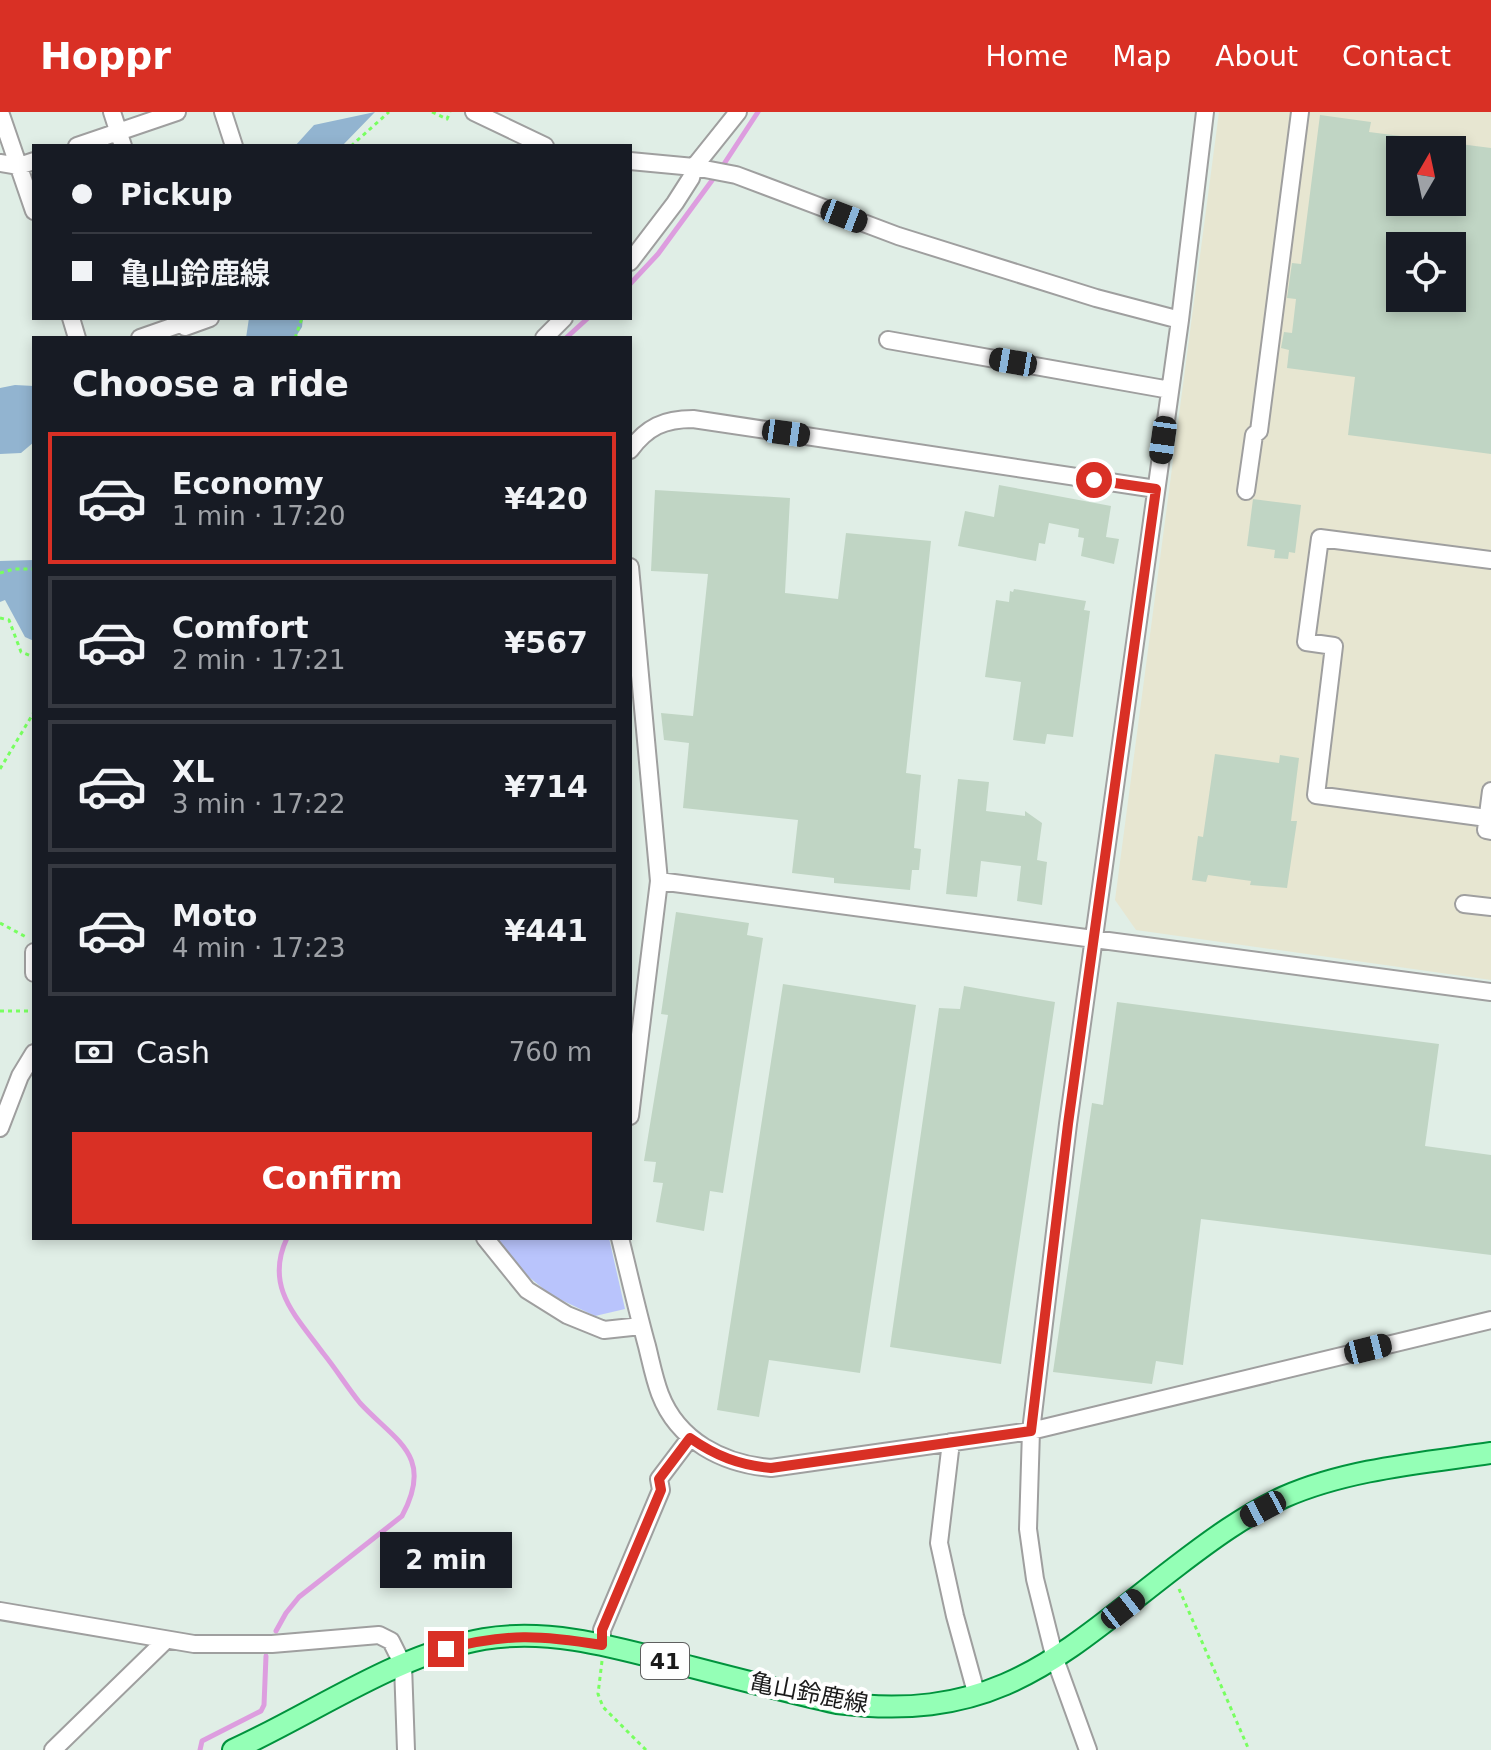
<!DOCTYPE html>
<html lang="en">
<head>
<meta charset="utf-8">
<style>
  :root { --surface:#171b24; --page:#20242c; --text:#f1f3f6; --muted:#9ea1a6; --line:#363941; --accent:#d93025 }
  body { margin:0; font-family:"DejaVu Sans","Noto Sans JP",sans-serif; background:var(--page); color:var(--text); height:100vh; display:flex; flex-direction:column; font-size:30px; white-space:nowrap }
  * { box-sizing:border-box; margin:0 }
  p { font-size:26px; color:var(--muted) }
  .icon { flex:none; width:44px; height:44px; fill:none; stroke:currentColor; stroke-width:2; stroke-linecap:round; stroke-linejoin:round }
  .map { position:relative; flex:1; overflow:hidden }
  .drawer { position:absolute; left:32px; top:224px; width:600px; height:904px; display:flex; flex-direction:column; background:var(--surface); border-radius:0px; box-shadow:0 4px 12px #0003 }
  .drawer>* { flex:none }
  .top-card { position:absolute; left:32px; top:32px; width:600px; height:176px; border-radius:0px; box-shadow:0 4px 12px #0003; display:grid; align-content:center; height:176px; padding:0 40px; background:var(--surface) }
  .needle { width:52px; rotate:9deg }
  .tools { position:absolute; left:1386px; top:24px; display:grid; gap:16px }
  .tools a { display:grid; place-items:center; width:80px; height:80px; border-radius:0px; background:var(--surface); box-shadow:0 4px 12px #0003; font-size:40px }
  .end { position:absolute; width:36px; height:36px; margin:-18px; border:10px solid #d93025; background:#fff; box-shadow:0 0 0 4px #fff }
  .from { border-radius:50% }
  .bubble { position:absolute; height:56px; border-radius:0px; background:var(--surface); box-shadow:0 4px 12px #0003; font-size:26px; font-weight:700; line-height:56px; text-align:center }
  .car { position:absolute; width:24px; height:48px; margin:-24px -12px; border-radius:10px; box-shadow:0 0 6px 2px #0007; background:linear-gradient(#222 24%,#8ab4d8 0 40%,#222 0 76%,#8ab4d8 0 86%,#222 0) }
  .top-card b { display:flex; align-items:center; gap:28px; height:76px; font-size:30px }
  .top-card b+b { border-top:2px solid var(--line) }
  .top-card i { width:20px; height:20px; background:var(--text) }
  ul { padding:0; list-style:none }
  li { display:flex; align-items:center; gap:24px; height:132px; margin:0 16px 12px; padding:0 24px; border:4px solid var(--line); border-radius:0px }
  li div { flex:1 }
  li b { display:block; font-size:30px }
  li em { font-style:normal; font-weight:700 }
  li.selected { border-color:var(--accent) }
  li>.icon { width:72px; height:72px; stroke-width:1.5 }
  h2 { padding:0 40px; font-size:36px; line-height:96px }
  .pay { display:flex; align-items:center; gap:20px; height:88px; padding:0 40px; font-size:30px }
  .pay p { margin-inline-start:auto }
  .cta { display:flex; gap:16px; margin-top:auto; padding:16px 40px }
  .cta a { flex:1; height:92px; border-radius:0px; background:var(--accent); color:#fff; font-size:32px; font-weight:700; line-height:92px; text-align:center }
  header { display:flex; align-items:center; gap:48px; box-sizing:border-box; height:112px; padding:0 40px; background:var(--accent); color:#fff }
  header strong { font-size:38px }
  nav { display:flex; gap:44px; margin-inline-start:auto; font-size:28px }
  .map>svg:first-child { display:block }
  .industrial { fill:#e7e6d1; fill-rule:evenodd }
  .forest { fill:#92b4d0 }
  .park { fill:#b9c4fc }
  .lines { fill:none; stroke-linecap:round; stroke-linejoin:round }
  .stream { stroke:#dd9ddf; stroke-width:5 }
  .building { fill:#c0d5c4; fill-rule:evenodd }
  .minor-casing { stroke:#9f9f9f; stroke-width:20 }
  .major-casing { stroke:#00933d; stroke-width:24 }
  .path { stroke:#78ff60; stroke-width:3; stroke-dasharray:4 4; stroke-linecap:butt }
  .minor { stroke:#fff; stroke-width:16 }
  .major { stroke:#94ffb6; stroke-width:20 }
  .route { stroke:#d93025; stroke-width:10 }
  .labels { text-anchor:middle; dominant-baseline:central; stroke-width:8; stroke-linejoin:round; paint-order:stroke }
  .shield { fill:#fff; stroke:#5f5f5f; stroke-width:2 }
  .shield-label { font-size:22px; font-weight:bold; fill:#1b1b1b }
  .street-label { font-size:24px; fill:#1b1b1b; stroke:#fff }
</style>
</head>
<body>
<header>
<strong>Hoppr</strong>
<nav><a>Home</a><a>Map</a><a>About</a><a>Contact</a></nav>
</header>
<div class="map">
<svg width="1491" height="1638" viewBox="0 0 1491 1638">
  <rect width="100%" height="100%" fill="#e0eee6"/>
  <path class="industrial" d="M1219,0H1491V868L1136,818L1115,788ZM1400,38H1452V90H1400ZM1400,134H1452V186H1400Z"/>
  <path class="forest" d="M375,0L342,34H295L314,13Z
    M249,206H303L302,215L295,226H246Z
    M15,273L34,274V330L21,341L0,342V276Z
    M34,448V529L25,525L5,488L0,490V449Z"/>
  <path class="park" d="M496,1126H609L625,1197L595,1204L551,1183L529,1165Z"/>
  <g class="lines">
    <path class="stream" d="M722,55L758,0
      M630,172L658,142L716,63
      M566,226L588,206
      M276,1519L286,1501L299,1485L402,1404C435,1343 395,1329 360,1291C347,1275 336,1257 323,1241C296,1204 264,1175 287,1126
      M200,1638L202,1629L261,1599L264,1593L266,1544"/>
  </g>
  <path class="building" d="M1320,3L1371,10L1369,20L1448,30V38H1400V90H1452V31L1491,36V342L1348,323L1355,265L1287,256L1289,238L1281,236L1284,220L1292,221L1296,187L1287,186L1292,151L1301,152ZM1400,134H1452V186H1400Z
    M999,373L1111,394L1106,425L1119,427L1114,452L1081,444L1084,426L1078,425L1079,417L1049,411L1045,432L1039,431L1036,449L958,434L965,399L994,405Z
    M655,378L790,386L785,481L838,487L846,421L931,429L906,661L921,663L914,736L921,737L919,758H912L910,778L834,771V766L792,761L798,708L683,696L689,631L664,628L661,601L693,604L708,462L651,459Z
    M1253,387L1301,393L1295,441L1289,440L1288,447L1274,446L1275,438L1247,434Z
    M1014,477L1086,489L1084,498L1090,499L1073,625L1047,622L1045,632L1013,628L1021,570L985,565L996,488L1009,490L1010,479L1013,480Z
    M1215,642L1279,651L1280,643L1299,646L1291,709H1297L1287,776L1250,773L1251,769L1208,763L1206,770L1192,768L1198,724L1203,725Z
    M958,667L989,670L986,699L1025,704V699L1042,711L1037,748L1047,750L1042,793L1017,789L1021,754L981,749L977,785L946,782Z
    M676,800L749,811L747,823L763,826L723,1081L710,1079L704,1119L656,1110L663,1071L653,1070L656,1050L644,1049L668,903L661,902Z
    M783,872L916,893L860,1261L769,1248L759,1305L717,1298Z
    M964,874L1055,890L1001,1252L890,1235L939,896L960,897Z
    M1117,890L1439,932L1425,1034L1491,1043V1143L1201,1107L1183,1253L1156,1249L1152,1272L1053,1260L1092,991L1103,993Z"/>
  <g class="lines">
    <defs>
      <path id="minor" d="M0,0L34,99
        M112,0L123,34
        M223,0L234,34
        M474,0L545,34
        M77,34L177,0
        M630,49L694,55L736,63L898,124L1096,186L1180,208
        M0,51L19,54L34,49
        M630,150L675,91L691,66L694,55L738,0
        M71,206L77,226
        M185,215L210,206
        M140,226L183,211
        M544,226L564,206
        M888,228L1170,278
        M630,338C647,315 664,307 693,307L1156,377
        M1246,379L1254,323L1259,319L1300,0
        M630,455L659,769L630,1004
        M1491,679L1486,718L1491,719
        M1487,706L1316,683L1334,534L1306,530L1320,426L1491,448
        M659,769L1491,880
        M1464,792L1491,795
        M34,840V861
        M0,1016L20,964L34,941
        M485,1126L527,1178L567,1203L604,1218L641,1214
        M620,1126C629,1162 637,1198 647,1234C651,1250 654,1266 660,1282C678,1329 723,1352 771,1356L1031,1319L1491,1208
        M951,1330L939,1431L955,1504L977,1584
        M0,1499L194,1532H272L379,1523L391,1529L403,1553L406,1638
        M602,1533V1518L661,1378L659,1367L690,1326
        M53,1638L166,1528
        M1088,1638L1055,1547L1035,1467L1028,1417L1031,1319L1068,1012L1180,208L1205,0"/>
      <path id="major" d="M233,1638C315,1601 394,1543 484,1527C549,1516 614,1535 676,1551C730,1565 783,1579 837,1591C998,1611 1058,1545 1177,1454C1211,1428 1245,1403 1284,1385C1348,1357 1422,1351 1491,1341"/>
    </defs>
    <use href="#minor" class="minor-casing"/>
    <use href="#major" class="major-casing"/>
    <path class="path" d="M432,0L447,7L450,0
      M351,34L389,0
      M295,226L302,206
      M0,461L14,457H34
      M0,506L9,508L21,540L34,545
      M0,657L34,600
      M0,811L28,826
      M0,899H34
      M1179,1477L1249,1638
      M602,1549L598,1582L603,1595L646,1638"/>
    <use href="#minor" class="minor"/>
    <use href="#major" class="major"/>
  </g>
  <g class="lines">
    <path class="route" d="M446,1537C507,1521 540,1523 602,1533V1518L661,1378L659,1367L690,1326C716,1344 739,1353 771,1356L1031,1319L1068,1012L1156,377L1094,368"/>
  </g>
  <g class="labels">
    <rect class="shield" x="641" y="1531" width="48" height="36" rx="6"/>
    <g class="shield-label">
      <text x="665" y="1549">41</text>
    </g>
    <g class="street-label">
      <text transform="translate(809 1581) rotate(11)">亀山鈴鹿線</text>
    </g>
  </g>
</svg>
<div class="tools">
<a><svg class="needle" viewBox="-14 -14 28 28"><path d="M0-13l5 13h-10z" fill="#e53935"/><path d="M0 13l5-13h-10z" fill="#9ea1a6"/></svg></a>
<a><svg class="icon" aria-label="locate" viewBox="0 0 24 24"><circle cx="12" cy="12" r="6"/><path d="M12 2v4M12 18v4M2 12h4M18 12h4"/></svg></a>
</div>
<i class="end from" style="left:1094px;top:368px"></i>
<i class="end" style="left:446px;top:1537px"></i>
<div class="bubble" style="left:380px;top:1420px;width:132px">2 min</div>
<i class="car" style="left:844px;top:104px;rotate:111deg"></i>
<i class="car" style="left:1013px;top:250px;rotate:280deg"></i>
<i class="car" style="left:786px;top:321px;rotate:98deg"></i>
<i class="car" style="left:1163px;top:328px;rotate:188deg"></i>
<i class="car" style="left:1368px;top:1237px;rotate:76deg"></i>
<i class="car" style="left:1263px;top:1397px;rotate:242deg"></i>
<i class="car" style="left:1123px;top:1497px;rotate:52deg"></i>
<div class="top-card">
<b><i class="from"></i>Pickup</b>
<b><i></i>亀山鈴鹿線</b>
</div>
<section class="drawer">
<h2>Choose a ride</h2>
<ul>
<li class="selected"><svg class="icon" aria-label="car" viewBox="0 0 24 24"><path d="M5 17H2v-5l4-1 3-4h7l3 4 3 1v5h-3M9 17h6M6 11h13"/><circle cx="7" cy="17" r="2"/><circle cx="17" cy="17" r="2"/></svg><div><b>Economy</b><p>1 min · 17:20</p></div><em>¥420</em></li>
<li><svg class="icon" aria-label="car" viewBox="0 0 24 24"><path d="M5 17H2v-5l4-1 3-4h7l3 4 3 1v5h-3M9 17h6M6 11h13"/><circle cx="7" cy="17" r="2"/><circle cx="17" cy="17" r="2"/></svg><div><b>Comfort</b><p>2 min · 17:21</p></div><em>¥567</em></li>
<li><svg class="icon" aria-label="car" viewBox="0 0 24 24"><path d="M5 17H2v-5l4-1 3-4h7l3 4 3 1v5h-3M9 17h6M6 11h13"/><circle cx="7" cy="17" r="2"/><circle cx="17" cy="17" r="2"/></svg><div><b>XL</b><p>3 min · 17:22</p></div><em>¥714</em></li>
<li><svg class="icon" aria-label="car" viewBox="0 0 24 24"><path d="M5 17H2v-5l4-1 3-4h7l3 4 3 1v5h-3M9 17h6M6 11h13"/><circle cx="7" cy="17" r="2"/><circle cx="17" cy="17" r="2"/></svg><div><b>Moto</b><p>4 min · 17:23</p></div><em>¥441</em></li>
</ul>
<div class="pay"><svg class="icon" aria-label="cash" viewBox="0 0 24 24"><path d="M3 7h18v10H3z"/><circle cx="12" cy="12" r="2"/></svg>Cash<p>760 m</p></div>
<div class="cta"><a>Confirm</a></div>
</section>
</div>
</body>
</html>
